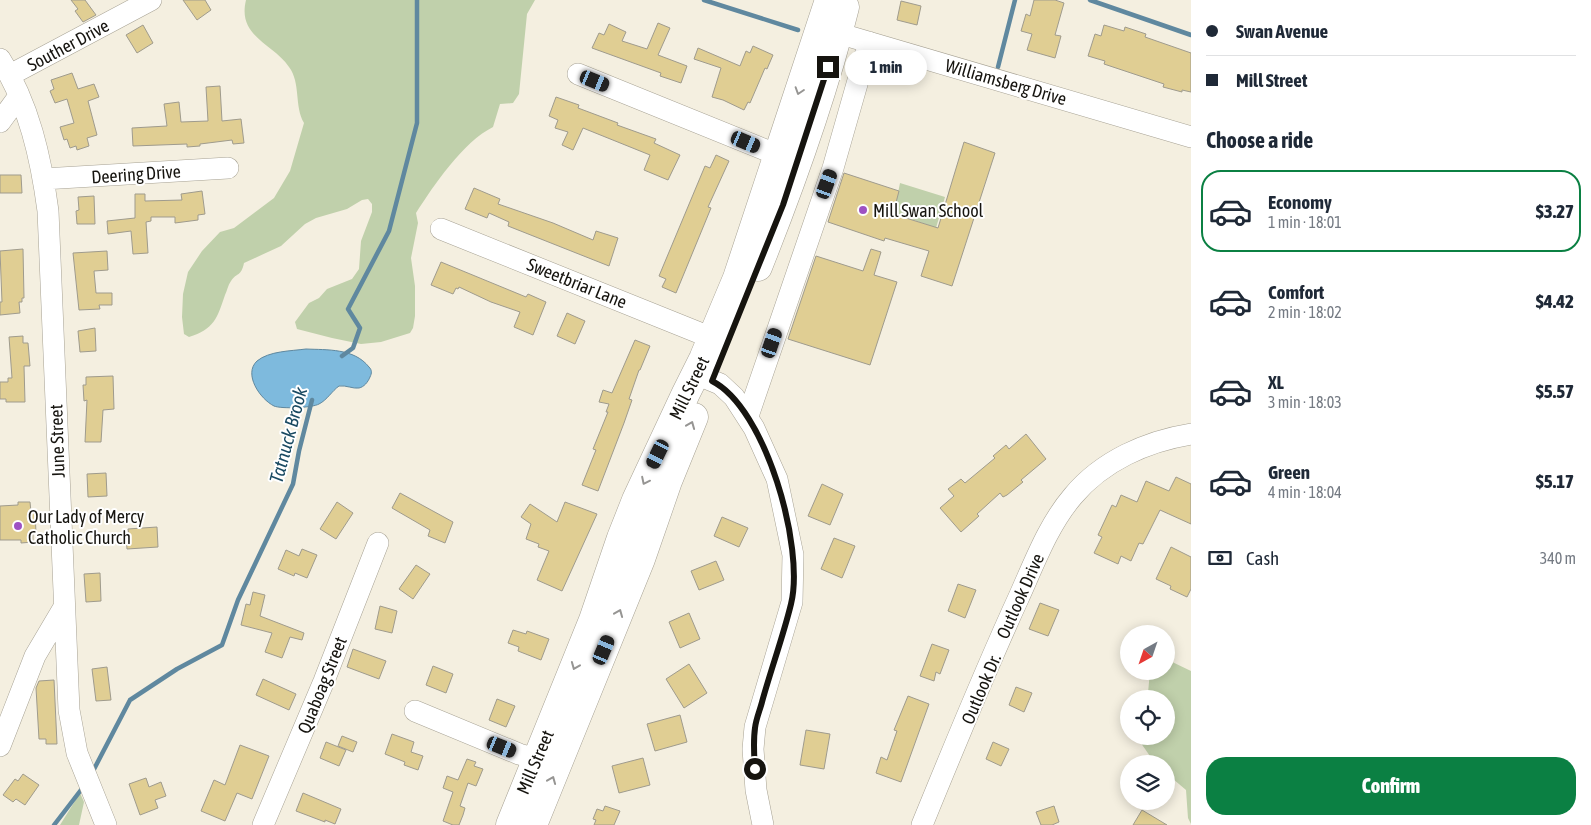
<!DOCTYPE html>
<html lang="en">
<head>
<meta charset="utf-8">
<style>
  :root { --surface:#fff; --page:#f6f6f7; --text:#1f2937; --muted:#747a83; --line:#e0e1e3; --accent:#0b8043 }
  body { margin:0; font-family:"Asap Condensed",sans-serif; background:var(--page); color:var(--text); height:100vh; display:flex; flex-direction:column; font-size:19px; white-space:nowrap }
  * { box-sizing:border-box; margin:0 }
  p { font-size:16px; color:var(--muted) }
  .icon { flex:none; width:28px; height:28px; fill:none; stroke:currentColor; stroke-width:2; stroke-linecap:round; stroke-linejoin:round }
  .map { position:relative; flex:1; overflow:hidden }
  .panel { display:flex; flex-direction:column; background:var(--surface); width:400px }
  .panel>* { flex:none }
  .hud { display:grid; align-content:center; height:110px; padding:0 15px; background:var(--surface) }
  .needle { width:32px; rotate:220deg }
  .tools { position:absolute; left:1120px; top:625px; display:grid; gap:10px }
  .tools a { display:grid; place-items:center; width:55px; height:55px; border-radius:50%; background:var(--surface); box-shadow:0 2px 12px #0003; font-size:25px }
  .end { position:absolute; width:22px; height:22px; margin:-11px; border:6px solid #16140f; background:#fff; box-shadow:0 0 0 2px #fff }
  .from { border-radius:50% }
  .bubble { position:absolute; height:35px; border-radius:18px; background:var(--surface); box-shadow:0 2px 12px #0003; font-size:16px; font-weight:800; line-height:35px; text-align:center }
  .car { position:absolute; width:15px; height:30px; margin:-15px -8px; border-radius:6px; box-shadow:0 0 4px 1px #0007; background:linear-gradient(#222 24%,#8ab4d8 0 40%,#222 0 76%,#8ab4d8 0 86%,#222 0) }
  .hud b { display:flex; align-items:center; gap:18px; height:48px; font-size:19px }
  .hud b+b { border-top:1px solid var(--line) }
  .hud i { width:12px; height:12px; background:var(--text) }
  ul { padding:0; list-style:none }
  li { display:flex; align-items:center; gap:15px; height:82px; margin:0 10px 8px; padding:0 5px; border:2px solid transparent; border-radius:20px }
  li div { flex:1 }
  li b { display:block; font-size:19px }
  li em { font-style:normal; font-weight:800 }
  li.active { border-color:var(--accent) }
  li>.icon { width:45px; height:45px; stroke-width:1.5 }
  h2 { padding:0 15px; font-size:22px; line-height:60px }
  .pay { display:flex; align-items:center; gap:12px; height:55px; padding:0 15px; font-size:19px }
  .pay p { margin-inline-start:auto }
  .action { display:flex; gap:10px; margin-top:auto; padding:10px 15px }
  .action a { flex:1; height:58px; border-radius:20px; background:var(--accent); color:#fff; font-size:20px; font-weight:800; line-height:58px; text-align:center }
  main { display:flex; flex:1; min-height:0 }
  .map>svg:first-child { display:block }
  .green { fill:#c0d0ab }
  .water { fill:#7ebadd; stroke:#5f889f }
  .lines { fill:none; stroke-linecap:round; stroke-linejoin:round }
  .stream { stroke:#5f889f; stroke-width:4.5 }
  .building { fill:#e0ce93; stroke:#9f9b8d }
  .minor-casing { stroke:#a7a294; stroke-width:22 }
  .major-casing { stroke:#a7a294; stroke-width:29 }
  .minor { stroke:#fff; stroke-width:21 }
  .major { stroke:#fff; stroke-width:28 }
  .oneway { stroke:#969593 }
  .route { stroke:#16140f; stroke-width:6 }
  .poi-dot { fill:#9e51c3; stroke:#fff; stroke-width:2 }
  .labels { text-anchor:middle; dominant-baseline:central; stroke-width:4; stroke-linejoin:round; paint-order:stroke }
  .street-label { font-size:18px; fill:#16140f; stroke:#fff }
  .poi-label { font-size:18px; fill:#16140f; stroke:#fff; text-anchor:start }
  .water-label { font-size:19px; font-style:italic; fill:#1a4a62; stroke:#fff }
</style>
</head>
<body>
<main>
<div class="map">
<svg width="1191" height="825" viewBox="0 0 1191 825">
  <rect width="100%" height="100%" fill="#f4efe0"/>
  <path class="green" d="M246,0H535L527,14L519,94L513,103L500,104L493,127C463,142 434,185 416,213L418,223L411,258L415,286V316L413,328L410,333L381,342L361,344L332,338L297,329L295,322L309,303L319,298L327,289L352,279L359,269L361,241L372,212V204L368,199L362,200L347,209L316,218L305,224L281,246L244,263C241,277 237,272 231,281C228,285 227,291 225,295C217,319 214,329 189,337L184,334L182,317L183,294L188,272L202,251L220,232L234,228L274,198L290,171L304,123C294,106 301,83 289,67C273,43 237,37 246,0Z
    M900,183L945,197L936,228L894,213Z
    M1166,659L1191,671V824L1188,818L1186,790L1166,773V764H1157L1152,759L1136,736H1166V699H1143L1148,693L1150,671H1166Z
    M80,793L84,802L79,825H60Z"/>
  <path class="water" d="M306,349C327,350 354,348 369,367C372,370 372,373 370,377C368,382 364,387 359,388C353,389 346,385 339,386C332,391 327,400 319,404C312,408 281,409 274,406C260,399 243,374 257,361C269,351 291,351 306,349Z"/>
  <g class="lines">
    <path class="stream" d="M704,0L798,30
      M1090,0L1191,35
      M998,67L1015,0
      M342,356L353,348L360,328L348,309L389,231L417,123V0
      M92,773L130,700L177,669L222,645L238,600L293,484L299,451L312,400
      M54,825L84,786"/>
  </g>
  <path class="building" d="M71,0H85L96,15L83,22L75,11L78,9Z
    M183,0H205L211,10L197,20Z
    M1034,0H1055L1064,3L1055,35L1061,36L1055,58L1027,50L1032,34L1021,31L1026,14L1030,16Z
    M901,1L921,6L917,25L897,20Z
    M658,23L670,28L658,55L687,66L681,83L660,76L661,73L592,48L599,33L604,35L609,24L626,32L622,41L647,49Z
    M143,25L153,43L137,53L126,35Z
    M1104,25L1124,31L1125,27L1146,34L1145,37L1191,53V92L1182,90V92L1163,87L1164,84L1104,64L1105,61L1088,56L1095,34L1101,36Z
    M753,46L773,55L767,69L765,68L750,103L748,102L744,110L723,100L712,97L721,68L694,59L698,48L740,66L746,51L750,53Z
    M72,73L78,89L94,84L99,97L88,101L97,135L87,138L89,146L77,150L76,146L70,148L67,139L64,140L60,127L74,123L67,99L55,103L50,91L54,89L51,80Z
    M220,86L222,121L241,119L244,143L233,144L232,140L200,144V146L187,147V144L133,146L132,128L167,126L164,104L179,102L181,122L208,121L206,87Z
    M556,97L579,105L578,108L618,123L617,125L656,139L654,143L680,155L668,180L644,170L650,155L583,128L573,150L562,145L568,132L555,128L558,120L549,116Z
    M964,142L995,153L952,286L921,276L929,251L885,238L884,241L828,222L844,173L899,191L893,214L938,228Z
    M716,155L729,161L708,207L711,208L676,293L662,287L666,279L659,276L705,166L710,168Z
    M0,175H21L22,193H0Z
    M474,188L500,199L498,204L553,223L593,240L596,231L618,238L609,266L508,226L509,222L489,213L487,218L465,209Z
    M202,191L205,214L198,215V220L175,223V217H151V221L146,222L148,253L133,254L131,231L108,234L107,221L135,218V194H145V201L182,200L181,194Z
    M94,196L95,224H77L76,211L79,210L78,197Z
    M23,249L24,298H22V302H19L20,313L0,315V302H2L0,251Z
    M871,249L881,252L874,275L897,282L870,365L788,339L816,256L863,271Z
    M107,251L108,270L94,271L96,293H112V305H99L100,309L79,310L73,253Z
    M441,262L526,297L528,294L546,302L533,335L514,327L520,312L491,302L459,287L458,289L456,288L453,294L431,285Z
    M567,313L585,321L575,344L557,336Z
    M95,328L96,351L80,352L78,331Z
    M23,336V343H28L30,366H24L25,402H6V399H0V382H8V378H12L9,337Z
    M635,340L650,346L640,370H639L629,399L632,400L624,423L598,491L582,485L596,450L593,449L608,412H606L609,404L599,402L603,390L612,393Z
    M113,376L114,409L103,410L101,442H85L87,400L84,401L83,385H86V377Z
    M1026,434L1046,459L1021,480L1023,482L1007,495L1003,497L1000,493L977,514L979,516L961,532L940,508L954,496L948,489L961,479L965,483L995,458L993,456L1006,445L1009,449Z
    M106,473L107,496L88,497L87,474Z
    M1176,477L1191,484V524L1160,510L1143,544L1139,543L1131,561L1121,556L1118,564L1094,553L1102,537L1098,535L1112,505L1116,507L1121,495L1137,502L1146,481L1169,491Z
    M822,484L843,494L830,525L808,516Z
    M400,493L453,522L445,543L428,536L430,530L392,508Z
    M18,502H30L31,512H35L36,533H33V542L21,543V540H0V506L18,505Z
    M337,502L353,513L336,539L320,529Z
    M565,502L597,514L562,591L537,580L549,551L538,547L539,544L526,539L531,524L521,517L530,504L557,522Z
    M722,517L748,528L739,547L714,536Z
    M157,527L158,547L127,549L126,535H129L128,529Z
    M834,538L855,546L842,578L821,569Z
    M1171,547L1191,557V589L1187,597L1170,589L1171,586L1156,579Z
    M302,549L317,555L307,578L295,573L294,576L278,569L286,550L299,556Z
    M716,561L724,580L699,590L691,571Z
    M416,565L430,574L413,599L399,589Z
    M100,573L101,601L86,602L84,574Z
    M958,584L976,590L965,618L948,611Z
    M253,592L265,595L260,616L304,633L302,640L290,637L282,658L265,652L272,633L241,625L246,604L250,605Z
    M1040,603L1059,610L1048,636L1029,629Z
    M380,606L397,611L392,633L375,629Z
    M689,613L700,639L680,648L669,622Z
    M513,630L526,634L527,631L549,639L541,660L518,651L519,647L508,643Z
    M932,644L949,650L940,674L936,672L934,681L920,676Z
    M353,649L386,661L379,679L347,667Z
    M689,664L707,693L684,708L666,679Z
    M433,666L453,674L446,693L426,685Z
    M107,667L111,700L96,701L92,669Z
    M263,679L296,694L289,710L256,695Z
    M54,680L57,744H46V739H39L36,688L39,681Z
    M1016,687L1032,693L1024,712L1009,705Z
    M908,696L929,704L901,782L876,773L881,757L887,760L897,731L894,730Z
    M497,699L515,706L506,727L489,720Z
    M680,715L687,742L655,751L647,724Z
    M806,730L830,734L824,769L800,765Z
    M392,734L414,742L411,752L423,756L418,770L404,765L405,762L385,754Z
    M342,736L357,742L353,752L338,746Z
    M326,742L346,750L339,766L320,758Z
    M993,742L1009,749L1001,766L986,759Z
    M240,745L269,756L252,799L237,793L225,821L201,811L214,780L225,785Z
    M643,758L650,785L619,793L612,766Z
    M467,759L476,762L474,766L483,769L476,786L468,783L460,806L465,808L463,815L459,825H453L443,821L453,792L443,788L447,776L458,780Z
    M23,774L39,785L25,805L16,799L13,802L3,795L15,779L18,781Z
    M146,778L149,787L161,782L166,796L155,800L158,808L140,815L129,784Z
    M303,793L341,809L335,824L325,820V822L296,811Z
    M605,806L620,811L614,825H594L596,820L593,819L597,809L603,811Z
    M1054,806L1059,822L1052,825H1041L1036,812Z
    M1142,810L1167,825H1133Z"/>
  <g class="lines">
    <defs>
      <path id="minor" d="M824,29L1191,137
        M0,59C29,104 41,158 48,211L69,710L77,753L106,825
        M578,74L778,155
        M10,75L151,0
        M0,122L19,96
        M43,179L228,168
        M441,229L712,338
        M696,374L720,384L734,397L754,428L777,479L793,555L792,602L755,727L753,749L756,790L763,825
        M748,416L833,168L869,42
        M415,711L519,754L536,759
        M0,746L35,656L64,607
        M263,825L324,681L378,543
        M922,825C953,749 984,673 1018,599C1034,564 1048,525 1073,496C1102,461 1147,441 1191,434"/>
      <path id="major" d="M758,267C792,182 823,96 845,7
        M510,825L593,620L621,538L636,500L686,393L703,359L737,278L829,0
        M533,825L641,559L668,481L694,417"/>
    </defs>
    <use href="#minor" class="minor-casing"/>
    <use href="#major" class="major-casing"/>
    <use href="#minor" class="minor"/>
    <use href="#major" class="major"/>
  </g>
  <defs><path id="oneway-chevron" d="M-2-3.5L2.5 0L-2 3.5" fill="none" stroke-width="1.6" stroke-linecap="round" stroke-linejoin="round" transform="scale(1.25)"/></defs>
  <g class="oneway">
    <use href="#oneway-chevron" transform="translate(799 91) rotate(108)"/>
    <use href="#oneway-chevron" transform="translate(691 425) rotate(-68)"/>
    <use href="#oneway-chevron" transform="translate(645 481) rotate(116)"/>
    <use href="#oneway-chevron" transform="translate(619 613) rotate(-68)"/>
    <use href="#oneway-chevron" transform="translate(575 666) rotate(112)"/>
    <use href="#oneway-chevron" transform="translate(552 780) rotate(-68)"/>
  </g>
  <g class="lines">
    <path class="route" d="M755,769C754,755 753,742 755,728C756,719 760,710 762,702C771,669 783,637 791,604C805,548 766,408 712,381L783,205L828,67"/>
  </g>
  <g class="poi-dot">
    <circle cx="863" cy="210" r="5"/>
    <circle cx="18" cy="526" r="5"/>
  </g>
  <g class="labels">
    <g class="street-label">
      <text transform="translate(68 45) rotate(-28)">Souther Drive</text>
      <text transform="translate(1006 82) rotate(16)">Williamsberg Drive</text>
      <text transform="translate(136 174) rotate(-4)">Deering Drive</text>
      <text transform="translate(577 283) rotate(22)">Sweetbriar Lane</text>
      <text transform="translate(689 388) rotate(-64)">Mill Street</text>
      <text transform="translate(57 441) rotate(-92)">June Street</text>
      <text transform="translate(1020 596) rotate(-66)">Outlook Drive</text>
      <text transform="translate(322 685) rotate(-68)">Quaboag Street</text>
      <text transform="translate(981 689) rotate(-67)">Outlook Dr.</text>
      <text transform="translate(535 762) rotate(-67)">Mill Street</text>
    </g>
    <g class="poi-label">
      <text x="873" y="210">Mill Swan School</text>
      <text x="28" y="516">Our Lady of Mercy<tspan x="28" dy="21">Catholic Church</tspan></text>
    </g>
    <g class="water-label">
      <text transform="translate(288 435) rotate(-75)">Tatnuck Brook</text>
    </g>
  </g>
</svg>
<div class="tools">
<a><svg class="needle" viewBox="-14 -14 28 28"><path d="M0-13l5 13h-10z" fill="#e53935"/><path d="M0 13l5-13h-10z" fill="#747a83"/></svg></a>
<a><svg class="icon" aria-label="locate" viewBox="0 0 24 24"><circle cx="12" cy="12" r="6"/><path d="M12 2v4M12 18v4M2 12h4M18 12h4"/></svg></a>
<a><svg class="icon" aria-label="layers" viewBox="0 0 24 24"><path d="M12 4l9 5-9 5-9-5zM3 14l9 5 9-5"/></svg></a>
</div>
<i class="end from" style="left:755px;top:769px"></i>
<i class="end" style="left:828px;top:67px"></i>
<div class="bubble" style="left:845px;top:50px;width:82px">1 min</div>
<i class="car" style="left:595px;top:81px;rotate:112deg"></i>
<i class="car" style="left:746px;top:142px;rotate:113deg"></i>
<i class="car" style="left:827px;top:184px;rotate:20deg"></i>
<i class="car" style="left:772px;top:343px;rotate:19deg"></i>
<i class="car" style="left:658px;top:454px;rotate:206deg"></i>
<i class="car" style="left:604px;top:650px;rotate:23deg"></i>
<i class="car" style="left:502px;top:747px;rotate:112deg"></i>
</div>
<section class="panel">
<div class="hud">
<b><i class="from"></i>Swan Avenue</b>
<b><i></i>Mill Street</b>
</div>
<h2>Choose a ride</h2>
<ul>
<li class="active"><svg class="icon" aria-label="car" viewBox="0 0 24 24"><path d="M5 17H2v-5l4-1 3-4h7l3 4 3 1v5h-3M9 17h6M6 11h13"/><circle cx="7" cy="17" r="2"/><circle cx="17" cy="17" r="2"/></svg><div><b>Economy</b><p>1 min · 18:01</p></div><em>$3.27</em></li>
<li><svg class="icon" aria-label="car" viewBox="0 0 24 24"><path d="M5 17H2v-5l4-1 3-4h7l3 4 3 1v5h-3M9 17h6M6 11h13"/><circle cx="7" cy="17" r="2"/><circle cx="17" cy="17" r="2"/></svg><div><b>Comfort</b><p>2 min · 18:02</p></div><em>$4.42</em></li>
<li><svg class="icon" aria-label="car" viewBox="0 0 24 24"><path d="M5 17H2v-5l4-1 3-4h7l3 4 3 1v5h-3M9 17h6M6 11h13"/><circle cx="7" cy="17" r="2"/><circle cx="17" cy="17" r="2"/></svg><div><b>XL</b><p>3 min · 18:03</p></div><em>$5.57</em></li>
<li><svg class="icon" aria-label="car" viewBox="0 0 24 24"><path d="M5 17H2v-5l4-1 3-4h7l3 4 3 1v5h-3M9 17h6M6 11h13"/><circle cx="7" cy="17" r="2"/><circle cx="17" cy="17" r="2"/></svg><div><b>Green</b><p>4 min · 18:04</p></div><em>$5.17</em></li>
</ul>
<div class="pay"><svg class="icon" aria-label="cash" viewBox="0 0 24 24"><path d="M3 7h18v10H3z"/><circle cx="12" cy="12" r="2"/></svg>Cash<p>340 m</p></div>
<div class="action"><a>Confirm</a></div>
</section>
</main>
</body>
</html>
